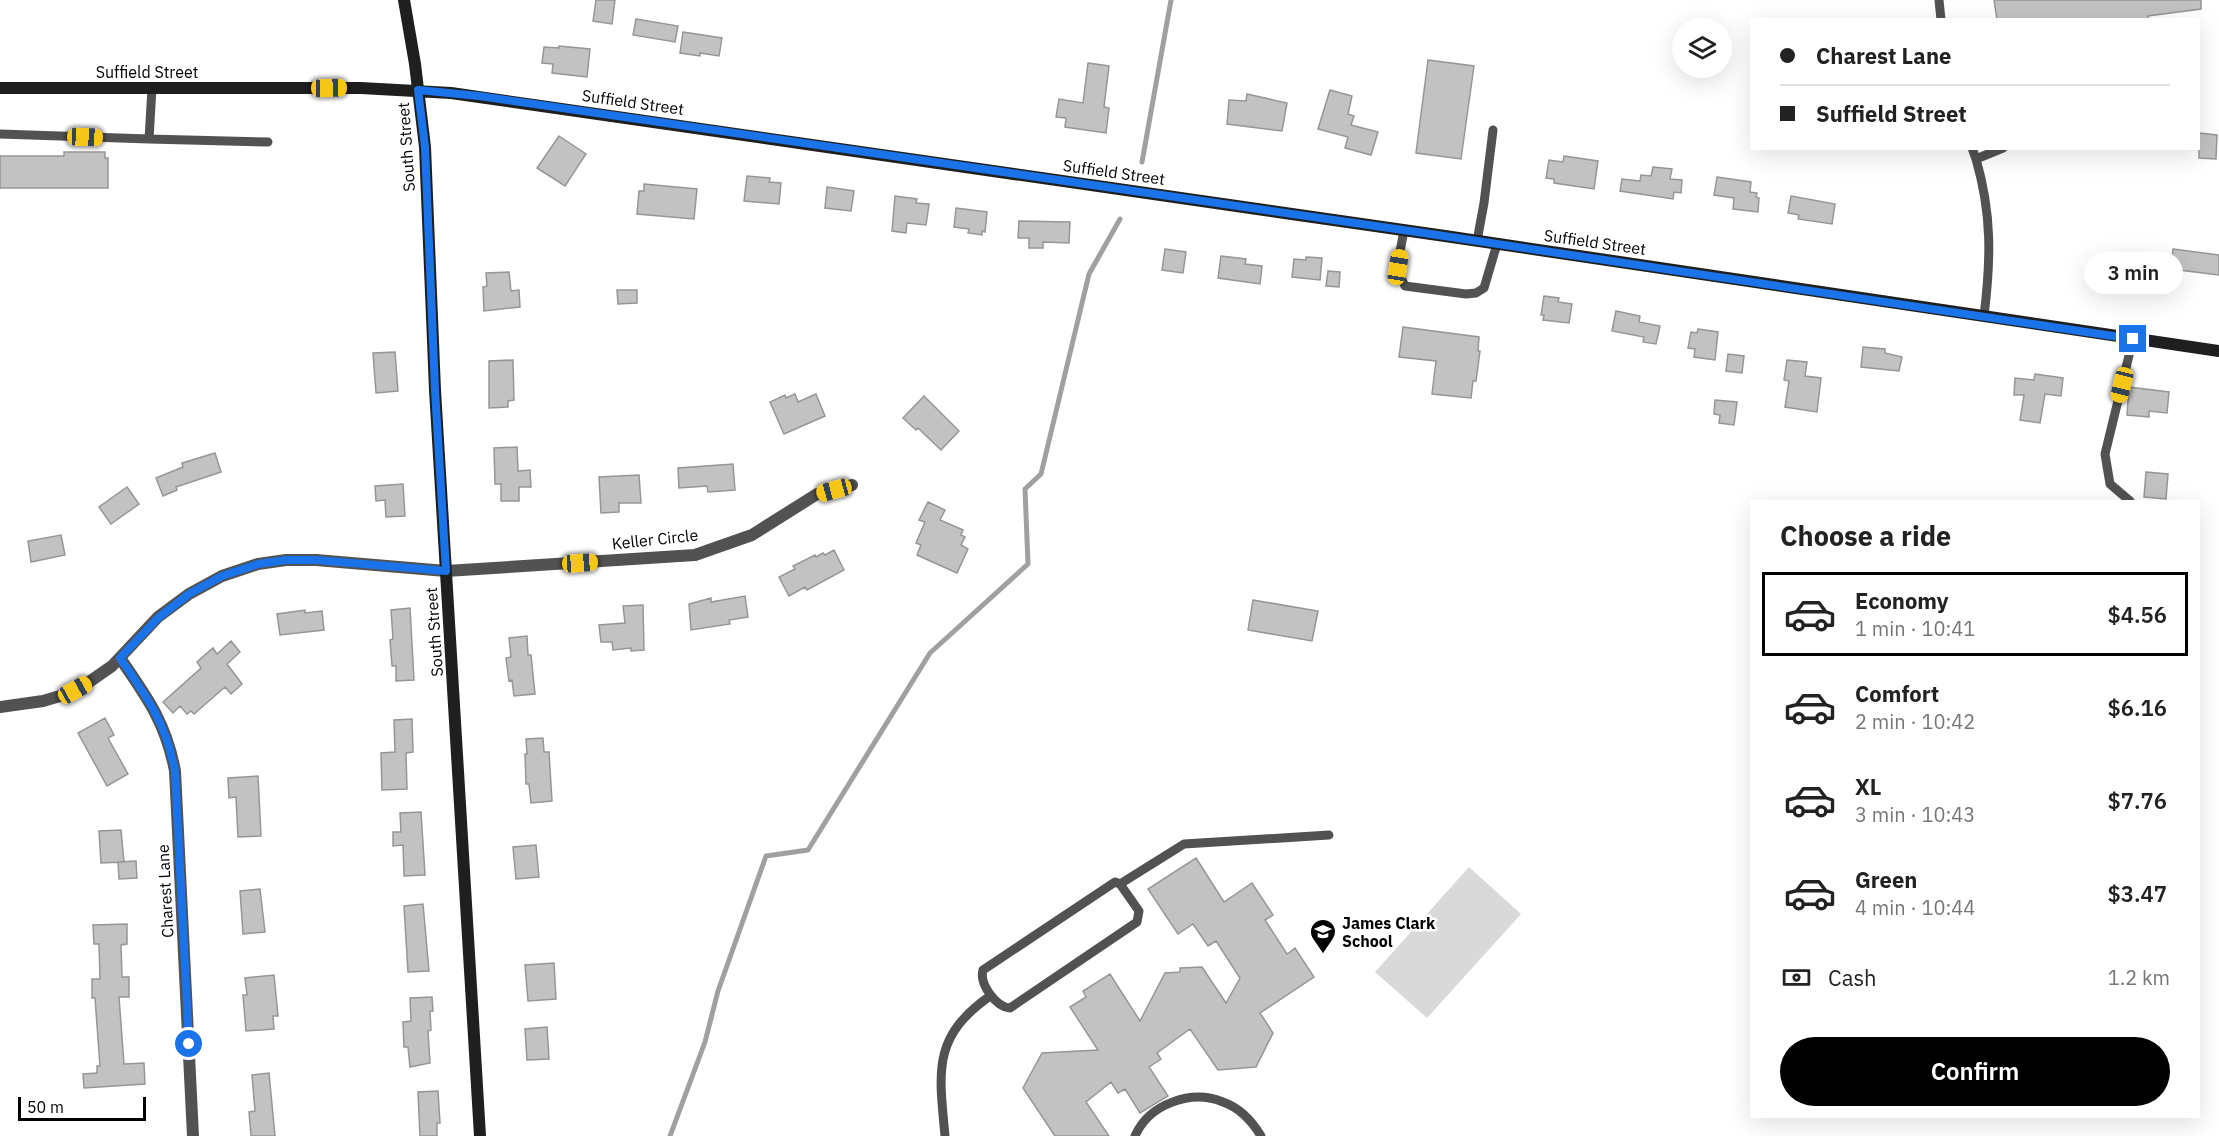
<!DOCTYPE html>
<html lang="en">
<head>
<meta charset="utf-8">
<style>
  :root { --surface:#fff; --page:#f6f6f6; --text:#222; --muted:#767676; --line:#e0e0e0; --accent:#000 }
  body { margin:0; font-family:"IBM Plex Sans",sans-serif; background:var(--page); color:var(--text); height:100vh; display:flex; flex-direction:column; font-size:22px; white-space:nowrap }
  * { box-sizing:border-box; margin:0 }
  p { font-size:20px; color:var(--muted) }
  .icon { flex:none; width:33px; height:33px; fill:none; stroke:currentColor; stroke-width:2; stroke-linecap:round; stroke-linejoin:round }
  .map { position:relative; flex:1; overflow:hidden }
  .details { position:absolute; left:1750px; top:500px; width:450px; height:618px; display:flex; flex-direction:column; background:var(--surface); border-radius:0px; box-shadow:0 6px 24px #0002 }
  .details>* { flex:none }
  .banner { position:absolute; left:1750px; top:18px; width:450px; height:132px; border-radius:0px; box-shadow:0 6px 24px #0002; display:grid; align-content:center; height:132px; padding:0 30px; background:var(--surface) }
  .tools { position:absolute; left:1672px; top:18px; display:grid; gap:12px }
  .tools a { display:grid; place-items:center; width:60px; height:60px; border-radius:50%; background:var(--surface); box-shadow:0 6px 24px #0002; font-size:30px }
  .scale { position:absolute; left:18px; bottom:15px; width:128px; box-sizing:border-box; padding-left:6px; border:3px solid #000; border-top:0; font-size:16px; line-height:21px; white-space:nowrap; color:#000; -webkit-text-stroke:4px #fff; paint-order:stroke }
  .end { position:absolute; width:27px; height:27px; margin:-14px; border:8px solid #1a73e8; background:#fff; box-shadow:0 0 0 3px #fff }
  .from { border-radius:50% }
  .bubble { position:absolute; height:42px; border-radius:21px; background:var(--surface); box-shadow:0 6px 24px #0002; font-size:20px; font-weight:600; line-height:42px; text-align:center }
  .car { position:absolute; width:18px; height:36px; margin:-18px -9px; border-radius:8px; box-shadow:0 0 4px 2px #0007; background:linear-gradient(#f5c518 24%,#345 0 40%,#f5c518 0 76%,#345 0 86%,#f5c518 0) }
  .banner b { display:flex; align-items:center; gap:21px; height:57px; font-size:22px }
  .banner b+b { border-top:2px solid var(--line) }
  .banner i { width:15px; height:15px; background:var(--text) }
  ul { padding:0; list-style:none }
  li { display:flex; align-items:center; gap:18px; height:84px; margin:0 12px 9px; padding:0 18px; border:3px solid transparent; border-radius:0px }
  li div { flex:1 }
  li b { display:block; font-size:22px }
  li em { font-style:normal; font-weight:600 }
  li.on { border-color:var(--accent) }
  li>.icon { width:54px; height:54px; stroke-width:1.5 }
  h2 { padding:0 30px; font-size:27px; line-height:72px }
  .pay { display:flex; align-items:center; gap:15px; height:66px; padding:0 30px; font-size:22px }
  .pay p { margin-inline-start:auto }
  .cta { display:flex; gap:12px; margin-top:auto; padding:12px 30px }
  .cta a { flex:1; height:69px; border-radius:36px; background:var(--accent); color:#fff; font-size:24px; font-weight:600; line-height:69px; text-align:center }
  .map>svg:first-child { display:block }
  .green { fill:#d9d9d9 }
  .lines { fill:none; stroke-linecap:round; stroke-linejoin:round }
  .stream { stroke:#a0a0a0; stroke-width:5 }
  .building { fill:#c2c2c2; stroke:#969696; stroke-width:1.5 }
  .lane { stroke:#525252; stroke-width:9 }
  .street { stroke:#525252; stroke-width:12 }
  .secondary { stroke:#1f1f1f; stroke-width:12 }
  .route { stroke:#1a73e8; stroke-width:8 }
  .labels { text-anchor:middle; dominant-baseline:central; stroke-width:5; stroke-linejoin:round; paint-order:stroke }
  .street-label { font-size:16px; fill:#000; stroke:#fff }
  .poi-label { font-size:16px; font-weight:bold; fill:#000; stroke:#fff; text-anchor:start }
</style>
</head>
<body>
<div class="map">
<svg width="2219" height="1136" viewBox="0 0 2219 1136">
  <rect width="100%" height="100%" fill="#fff"/>
  <path class="green" d="M1469,867L1521,914L1427,1018L1375,972Z"/>
  <g class="lines">
    <path class="stream" d="M1142,162L1171,0
      M670,1136L705,1042L718,991L766,856L808,850L930,653L1028,564L1025,489L1041,474L1089,274L1120,219"/>
  </g>
  <path class="building" d="M596,0H615L612,24L593,21Z
    M1994,0H2201V9L2148,16L2149,20H1997Z
    M636,19L678,26L675,42L633,35Z
    M683,32L722,38L719,56L700,53V56L680,53Z
    M559,46L590,49L587,77L552,73L553,64L542,63L544,47L559,48Z
    M1428,60L1474,66L1461,159L1416,153Z
    M1088,63L1109,66L1104,107L1109,108L1106,133L1065,127L1066,118L1056,117L1059,99L1083,103Z
    M1330,90L1352,96L1348,114L1354,116L1351,125L1378,132L1371,155L1345,148L1348,137L1318,129Z
    M1247,94L1287,103L1282,131L1227,124L1229,100L1246,101Z
    M2199,133L2217,135L2216,159L2199,158Z
    M559,136L586,154L565,186L537,168Z
    M64,152H105V158H108V188H0V156H64Z
    M1564,156L1598,161L1594,189L1554,183V179L1546,178L1549,160L1563,162Z
    M1653,167L1672,169L1670,179L1682,180L1681,193L1674,192L1673,199L1620,191L1622,179L1640,181L1641,175L1651,176Z
    M747,176L770,178L769,182L781,183L779,204L744,201Z
    M1717,177L1751,182L1750,192L1757,193L1756,197L1759,198L1758,212L1733,209L1734,198L1714,195Z
    M644,184L697,189L694,219L637,214L639,191H644Z
    M827,187L854,191L851,211L825,208Z
    M895,196L917,199L916,203L929,204L926,225L907,223L906,233L892,231Z
    M1791,196L1835,204L1832,224L1798,219L1799,215L1788,213Z
    M956,208L987,212L985,232L982,231V235L968,233L969,229L954,227Z
    M1019,221L1070,222L1069,243L1043,242V248H1029V238H1018Z
    M1165,249L1186,252L1183,273L1162,270Z
    M2173,249L2219,255V275L2171,269Z
    M1221,256L1246,259L1245,264L1262,266L1260,284L1218,278Z
    M1306,257L1322,258L1320,280L1292,277L1294,259L1306,260Z
    M1328,271L1340,272L1339,287L1326,286Z
    M509,272L511,291L519,290L520,307L484,311L483,287L487,286L486,273Z
    M617,290H637V303L618,304Z
    M1544,296L1559,298L1558,302L1572,304L1569,323L1543,320L1544,315H1541Z
    M1616,311L1640,316L1639,322L1660,326L1656,344L1643,342L1644,337L1612,331Z
    M1403,327L1479,337L1478,351H1480L1476,381H1473L1471,398L1432,394L1436,361L1399,357Z
    M1698,329L1718,332L1715,360L1694,357L1695,349L1688,348L1691,332L1697,333Z
    M1863,347L1885,349V353L1902,357L1899,371L1861,367Z
    M395,352L398,391L376,393L373,353Z
    M1728,354L1744,356L1742,373L1726,371Z
    M513,360L514,400L508,401V407L489,408V361Z
    M1787,360L1807,362L1805,376L1821,378L1817,412L1785,407L1789,381L1784,380Z
    M2035,374L2063,378L2061,396L2045,394L2040,423L2020,420L2024,395H2014L2015,378L2034,380Z
    M2129,387L2169,392L2167,413L2149,411V417L2127,415Z
    M795,394L798,402L816,394L825,416L784,434L770,402L785,395L786,398Z
    M924,396L959,431L941,450L918,428L916,430L903,418Z
    M1715,400L1737,402L1734,425L1719,423L1720,415L1714,414Z
    M517,447L518,471L530,470L531,487H519V501H501V484H495L494,448Z
    M215,453L221,472L176,487L177,490L163,496L156,478L183,467L182,463Z
    M733,464L735,490L708,492L707,486L679,488L678,468Z
    M2146,472L2168,474L2166,499L2144,497Z
    M639,475L641,503H619V512L601,513L599,477Z
    M403,484L405,516L386,517L385,500L376,501L375,486Z
    M127,487L139,504L111,524L99,507Z
    M928,502L945,510L940,520L963,530L961,535L965,537L961,545L968,549L957,573L917,555L921,545L916,543L925,522L919,520Z
    M61,535L65,555L31,562L28,541Z
    M834,550L844,570L807,590L805,587L789,596L779,577L795,569L793,566L815,555L816,557L823,553L825,555Z
    M745,596L748,617L729,620L730,624L691,630L689,604L711,598V602Z
    M1253,600L1318,611L1312,641L1248,630Z
    M643,605L644,650L631,651V648L613,650L612,642H601L599,625L625,623L623,606Z
    M410,608L414,680L396,681V666H392L390,640L393,639L391,610Z
    M305,610V613L322,611L324,630L280,635L277,614Z
    M527,636L528,655H531L535,694L514,696L512,680L509,681L506,658L511,657L509,638Z
    M231,641L240,652L227,664L242,684L231,694L225,687L194,714L191,711L187,714L180,706L173,713L163,702L201,668L197,662L213,648L217,654Z
    M105,718L114,735L108,738L128,774L107,786L78,733Z
    M412,719L413,752L406,753L407,789L382,790L381,753L395,752L394,720Z
    M543,738L544,752H549L552,801L531,803L529,784H526L525,754H527L526,739Z
    M258,776L261,836L238,837L236,797L229,798L228,778Z
    M421,812L425,875L404,876L403,845L393,846V832H401L400,813Z
    M121,830L124,862L101,863L99,831Z
    M536,845L539,877L516,879L513,847Z
    M1196,858L1224,902L1252,883L1273,915L1265,920L1287,954L1295,948L1314,977L1260,1013L1273,1033L1256,1067L1218,1070L1190,1029L1157,1053L1161,1059L1149,1067L1168,1096L1140,1113L1125,1089L1118,1093L1111,1082L1086,1102L1109,1136H1055L1023,1088L1042,1053L1098,1050L1070,1007L1086,997L1083,991L1110,974L1140,1021L1165,973L1180,972V968L1202,967L1226,1003L1240,978L1216,941L1208,946L1193,924L1178,934L1148,889Z
    M136,861L137,878L119,879L118,862Z
    M260,889L265,932L243,934L240,891Z
    M423,904L429,971L408,972L404,906Z
    M127,924V944L121,945L122,977H129V997H119L124,1064L144,1063L145,1084L84,1088L83,1074L97,1073V1066H100L95,998H92V979H100L99,944H94L93,925Z
    M554,963L556,999L528,1001L525,965Z
    M274,975L278,1016H273L274,1029L246,1031L243,995H247L245,978Z
    M432,997L433,1011H430L431,1030L428,1031L430,1063L410,1067L408,1047H404L403,1022L411,1021L410,998Z
    M547,1027L549,1059L527,1060L525,1029Z
    M269,1073L275,1136H251L249,1112L255,1111L252,1075Z
    M438,1091L440,1123H437V1136H420L418,1092Z"/>
  <g class="lines">
    <path class="lane" d="M1939,0L1941,20
      M0,134L149,139L152,88
      M149,139L268,142
      M1972,148L1976,159L2003,148
      M1976,159C1992,214 1991,259 1984,316
      M1404,230C1401,249 1394,268 1405,286L1466,294L1476,293L1484,288L1497,244
      M1477,241L1484,203L1493,130
      M2130,501L2110,484L2105,454L2133,339
      M1115,882L1120,884L1139,911L1137,922L1010,1008C996,1007 979,984 983,970Z
      M1120,884L1184,844L1329,835
      M945,1136C939,1071 932,1037 990,996
      M1135,1136C1149,1104 1191,1089 1223,1102C1240,1108 1252,1121 1261,1136"/>
    <path class="street" d="M120,658C147,697 166,723 175,771L193,1136
      M0,707L43,701L60,696L89,682L112,666L158,617L189,594L222,576L258,564L286,560H316L446,571L695,555L752,535L817,494L852,485"/>
    <path class="secondary" d="M404,0L415,64L425,147L435,390L480,1136
      M0,88H361L451,93L1445,236L2219,351"/>
  </g>
  <g class="lines">
    <path class="route" d="M189,1044L175,771C166,723 147,697 120,658L158,618L189,594L222,576L258,564L286,560H316L446,571L435,390L425,147L418,90L479,96L1424,233L2133,339"/>
  </g>
  <defs>
    <symbol id="school-pin" viewBox="-11 -11 22 30"><path d="M0 17L-7.5 6A9.5 9.5 0 1 1 7.5 6Z" fill="#000" stroke="#fff"/><path d="M0-5L7-2L0 1L-7-2ZM-4 1L0 2.5L4 1V4Q0 6-4 4Z" fill="#fff"/></symbol>
  </defs>
  <g fill-rule="evenodd">
    <use href="#school-pin" x="1308" y="917" width="30" height="40"/>
  </g>
  <g class="labels">
    <g class="street-label">
      <text x="147" y="72">Suffield Street</text>
      <text transform="translate(633 102) rotate(8)">Suffield Street</text>
      <text transform="translate(406 147) rotate(-94)">South Street</text>
      <text transform="translate(1114 172) rotate(8)">Suffield Street</text>
      <text transform="translate(1595 242) rotate(8)">Suffield Street</text>
      <text transform="translate(655 539) rotate(-6)">Keller Circle</text>
      <text transform="translate(434 632) rotate(-94)">South Street</text>
      <text transform="translate(165 891) rotate(-93)">Charest Lane</text>
    </g>
    <g class="poi-label">
      <text x="1342" y="923">James Clark<tspan x="1342" dy="18">School</tspan></text>
    </g>
  </g>
</svg>
<div class="tools">
<a><svg class="icon" aria-label="layers" viewBox="0 0 24 24"><path d="M12 4l9 5-9 5-9-5zM3 14l9 5 9-5"/></svg></a>
</div>
<div class="scale">50 m</div>
<i class="end from" style="left:189px;top:1044px"></i>
<i class="end" style="left:2133px;top:339px"></i>
<div class="bubble" style="left:2084px;top:252px;width:99px">3 min</div>
<i class="car" style="left:329px;top:88px;rotate:89deg"></i>
<i class="car" style="left:85px;top:137px;rotate:92deg"></i>
<i class="car" style="left:1398px;top:267px;rotate:9deg"></i>
<i class="car" style="left:2122px;top:385px;rotate:194deg"></i>
<i class="car" style="left:834px;top:490px;rotate:255deg"></i>
<i class="car" style="left:580px;top:563px;rotate:86deg"></i>
<i class="car" style="left:75px;top:690px;rotate:61deg"></i>
<div class="banner">
<b><i class="from"></i>Charest Lane</b>
<b><i></i>Suffield Street</b>
</div>
<section class="details">
<h2>Choose a ride</h2>
<ul>
<li class="on"><svg class="icon" aria-label="car" viewBox="0 0 24 24"><path d="M5 17H2v-5l4-1 3-4h7l3 4 3 1v5h-3M9 17h6M6 11h13"/><circle cx="7" cy="17" r="2"/><circle cx="17" cy="17" r="2"/></svg><div><b>Economy</b><p>1 min · 10:41</p></div><em>$4.56</em></li>
<li><svg class="icon" aria-label="car" viewBox="0 0 24 24"><path d="M5 17H2v-5l4-1 3-4h7l3 4 3 1v5h-3M9 17h6M6 11h13"/><circle cx="7" cy="17" r="2"/><circle cx="17" cy="17" r="2"/></svg><div><b>Comfort</b><p>2 min · 10:42</p></div><em>$6.16</em></li>
<li><svg class="icon" aria-label="car" viewBox="0 0 24 24"><path d="M5 17H2v-5l4-1 3-4h7l3 4 3 1v5h-3M9 17h6M6 11h13"/><circle cx="7" cy="17" r="2"/><circle cx="17" cy="17" r="2"/></svg><div><b>XL</b><p>3 min · 10:43</p></div><em>$7.76</em></li>
<li><svg class="icon" aria-label="car" viewBox="0 0 24 24"><path d="M5 17H2v-5l4-1 3-4h7l3 4 3 1v5h-3M9 17h6M6 11h13"/><circle cx="7" cy="17" r="2"/><circle cx="17" cy="17" r="2"/></svg><div><b>Green</b><p>4 min · 10:44</p></div><em>$3.47</em></li>
</ul>
<div class="pay"><svg class="icon" aria-label="cash" viewBox="0 0 24 24"><path d="M3 7h18v10H3z"/><circle cx="12" cy="12" r="2"/></svg>Cash<p>1.2 km</p></div>
<div class="cta"><a>Confirm</a></div>
</section>
</div>
</body>
</html>
